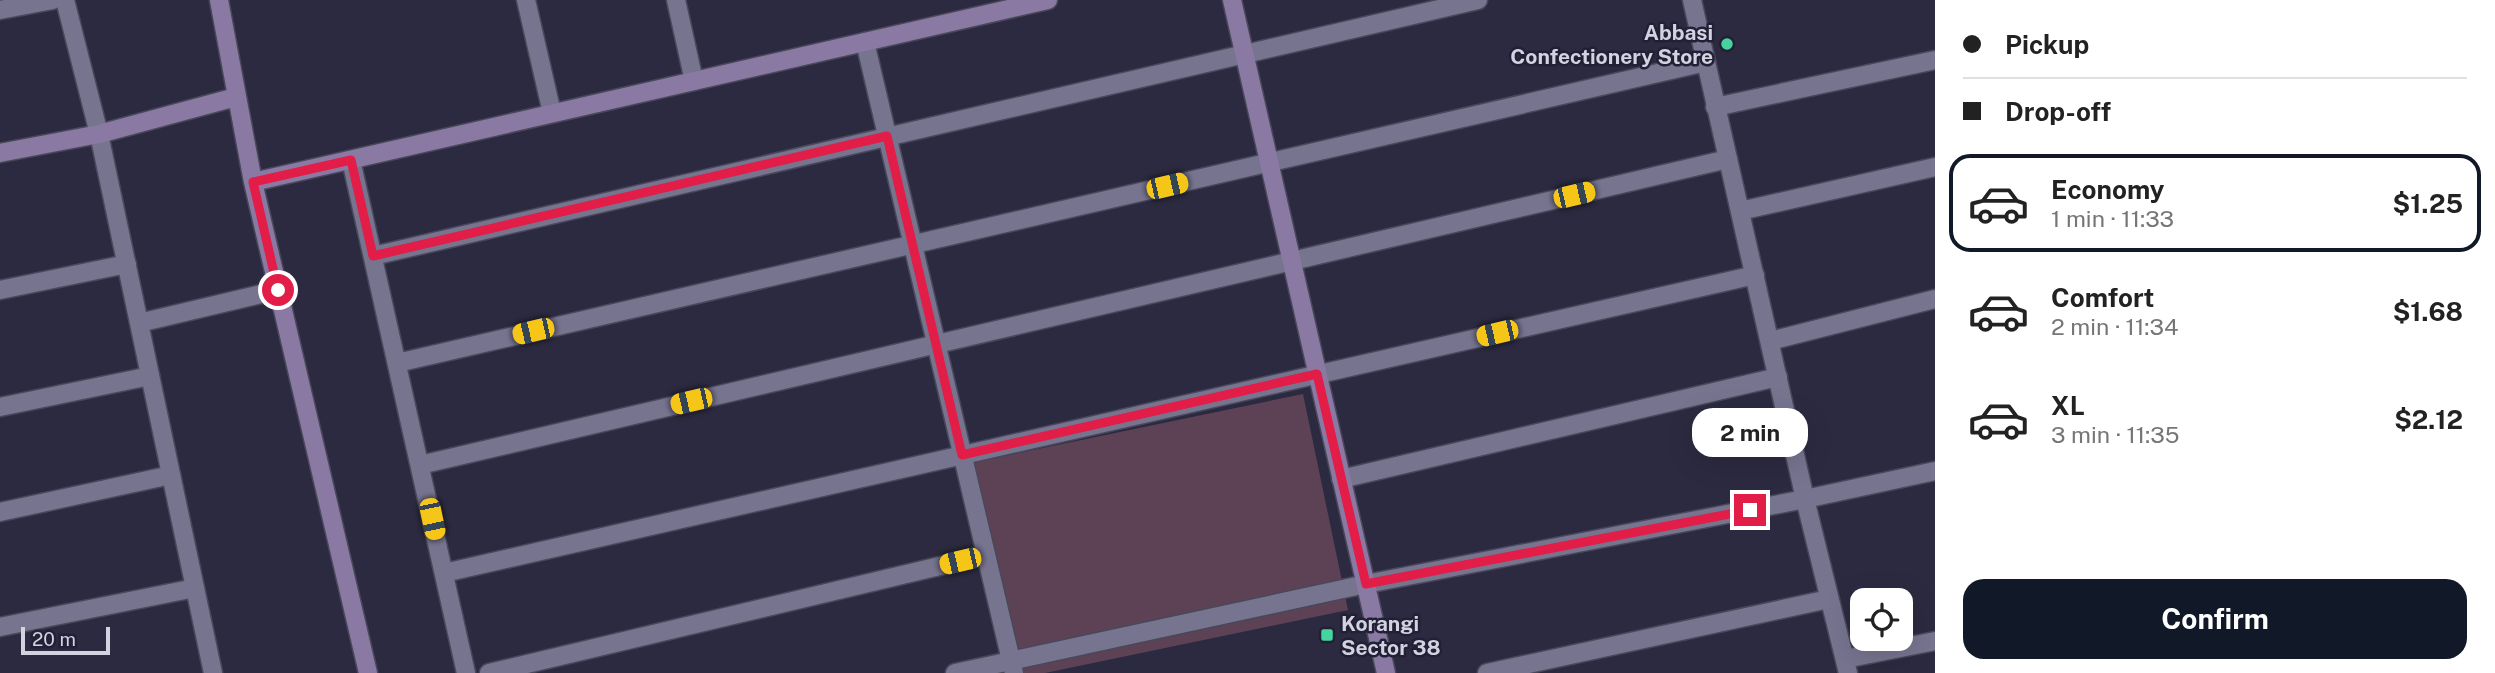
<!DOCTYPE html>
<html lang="en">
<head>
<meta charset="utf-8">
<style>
  :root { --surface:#fff; --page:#f6f6f6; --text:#222; --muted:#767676; --line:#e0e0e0; --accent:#111827 }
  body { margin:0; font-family:"Public Sans",sans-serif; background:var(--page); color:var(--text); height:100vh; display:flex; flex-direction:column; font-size:26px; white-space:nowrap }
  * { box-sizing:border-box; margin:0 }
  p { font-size:23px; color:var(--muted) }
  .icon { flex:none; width:38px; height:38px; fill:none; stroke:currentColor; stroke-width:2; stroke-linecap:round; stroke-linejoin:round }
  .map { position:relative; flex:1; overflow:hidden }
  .sheet { display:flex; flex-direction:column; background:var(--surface); width:560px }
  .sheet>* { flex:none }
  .guide { display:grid; align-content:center; height:154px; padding:0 28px; background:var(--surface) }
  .fabs { position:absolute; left:1850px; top:588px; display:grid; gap:14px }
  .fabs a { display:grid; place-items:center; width:63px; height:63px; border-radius:14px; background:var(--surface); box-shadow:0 7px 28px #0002; font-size:35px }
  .scale { position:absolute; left:21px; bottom:18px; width:89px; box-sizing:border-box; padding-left:7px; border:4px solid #d2d2e1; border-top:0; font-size:19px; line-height:24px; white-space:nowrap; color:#d2d2e1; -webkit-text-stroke:5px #222036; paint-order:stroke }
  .end { position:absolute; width:32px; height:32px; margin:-16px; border:9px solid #e11d48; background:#fff; box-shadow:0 0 0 4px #fff }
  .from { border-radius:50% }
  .bubble { position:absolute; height:49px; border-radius:21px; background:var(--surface); box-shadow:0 7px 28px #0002; font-size:23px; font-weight:700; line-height:49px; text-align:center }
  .car { position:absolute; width:21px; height:42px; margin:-21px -10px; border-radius:9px; box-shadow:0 0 5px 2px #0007; background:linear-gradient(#f5c518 24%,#345 0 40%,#f5c518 0 76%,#345 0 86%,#f5c518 0) }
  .guide b { display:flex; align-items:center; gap:24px; height:66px; font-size:26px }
  .guide b+b { border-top:2px solid var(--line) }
  .guide i { width:18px; height:18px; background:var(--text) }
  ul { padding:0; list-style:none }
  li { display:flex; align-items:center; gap:21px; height:98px; margin:0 14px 10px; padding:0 14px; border:4px solid transparent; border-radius:21px }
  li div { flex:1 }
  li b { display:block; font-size:26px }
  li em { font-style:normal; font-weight:700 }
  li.current { border-color:var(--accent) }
  li>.icon { width:63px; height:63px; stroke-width:1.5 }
  .action { display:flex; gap:14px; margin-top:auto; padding:14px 28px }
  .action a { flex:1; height:80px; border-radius:21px; background:var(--accent); color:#fff; font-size:28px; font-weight:700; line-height:80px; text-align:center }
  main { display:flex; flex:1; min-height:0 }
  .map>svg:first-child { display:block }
  .green { fill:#5d4255 }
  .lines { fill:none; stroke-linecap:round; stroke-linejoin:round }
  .lane-casing { stroke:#49485a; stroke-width:21 }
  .street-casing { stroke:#49485a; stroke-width:21 }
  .secondary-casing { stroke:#49485a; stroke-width:21 }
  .lane { stroke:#76748f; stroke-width:18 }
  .street { stroke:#76748f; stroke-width:18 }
  .secondary { stroke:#8a79a3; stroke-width:18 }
  .route { stroke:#e11d48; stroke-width:9 }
  .poi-dot { fill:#46d49e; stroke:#222036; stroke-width:2.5 }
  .labels { text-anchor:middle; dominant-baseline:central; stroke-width:5; stroke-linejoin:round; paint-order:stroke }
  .poi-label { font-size:21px; font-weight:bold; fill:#d2d2e1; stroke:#222036; text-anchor:end }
</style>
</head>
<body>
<main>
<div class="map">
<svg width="1935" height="673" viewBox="0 0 1935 673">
  <rect width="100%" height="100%" fill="#2c2a40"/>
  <path class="green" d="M1303,394L1348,610L1045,673H1005L961,465Z"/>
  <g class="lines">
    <defs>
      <path id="lane" d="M676,0L694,81
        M0,10L53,0
        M1715,107L1935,60
        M351,160L466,673
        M1740,211L1935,167
        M373,256L1478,0
        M0,290L127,264
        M1770,341L1935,299
        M397,363L1706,62
        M0,407L150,376
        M420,465L1728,159
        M1341,479L1778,377
        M0,512L171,475
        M444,573L1755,275
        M0,627L195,588
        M1845,659L1935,641
        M489,673L986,555
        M955,673L1366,584L1805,499
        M1487,673L1829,599"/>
      <path id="street" d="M65,0L99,134L213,673
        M526,0L552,113
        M1692,0L1805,499L1848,673
        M865,42L1014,673
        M139,323L278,290
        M1805,499L1935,471"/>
      <path id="secondary" d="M219,0L253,182L368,673
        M1232,0L1386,673
        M0,153L99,134L236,97
        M253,182L1048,0"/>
    </defs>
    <use href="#lane" class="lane-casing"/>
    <use href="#street" class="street-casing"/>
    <use href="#secondary" class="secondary-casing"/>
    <use href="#lane" class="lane"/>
    <use href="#street" class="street"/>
    <use href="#secondary" class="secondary"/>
  </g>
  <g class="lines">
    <path class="route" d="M278,290L253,182L351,160L373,256L887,136L962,455L1317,374L1366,584L1750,510"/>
  </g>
  <g class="poi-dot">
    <circle cx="1727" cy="44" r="7"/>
    <rect x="1320" y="628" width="14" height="14" rx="3.5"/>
  </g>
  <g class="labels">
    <g class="poi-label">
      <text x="1713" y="32">Abbasi<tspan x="1713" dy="24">Confectionery Store</tspan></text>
      <text x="1341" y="623" text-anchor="start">Korangi<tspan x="1341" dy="24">Sector 38</tspan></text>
    </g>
  </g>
</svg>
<div class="fabs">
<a><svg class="icon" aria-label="locate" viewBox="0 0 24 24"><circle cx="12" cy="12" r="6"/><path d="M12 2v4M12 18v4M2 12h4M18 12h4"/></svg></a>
</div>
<div class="scale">20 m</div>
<i class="end from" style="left:278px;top:290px"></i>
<i class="end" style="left:1750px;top:510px"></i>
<div class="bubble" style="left:1692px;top:408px;width:116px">2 min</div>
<i class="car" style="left:1167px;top:186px;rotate:77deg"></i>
<i class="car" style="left:1574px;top:195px;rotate:77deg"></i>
<i class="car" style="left:533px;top:331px;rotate:257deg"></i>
<i class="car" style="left:1497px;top:333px;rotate:257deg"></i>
<i class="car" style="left:691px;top:401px;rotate:257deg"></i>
<i class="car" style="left:432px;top:519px;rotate:168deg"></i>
<i class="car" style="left:960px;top:561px;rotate:257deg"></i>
</div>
<section class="sheet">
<div class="guide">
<b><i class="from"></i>Pickup</b>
<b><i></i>Drop-off</b>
</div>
<ul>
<li class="current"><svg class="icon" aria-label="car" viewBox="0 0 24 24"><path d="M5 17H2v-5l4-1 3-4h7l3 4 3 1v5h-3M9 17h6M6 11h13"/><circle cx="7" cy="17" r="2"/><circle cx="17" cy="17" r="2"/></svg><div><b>Economy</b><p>1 min · 11:33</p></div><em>$1.25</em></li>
<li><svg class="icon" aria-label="car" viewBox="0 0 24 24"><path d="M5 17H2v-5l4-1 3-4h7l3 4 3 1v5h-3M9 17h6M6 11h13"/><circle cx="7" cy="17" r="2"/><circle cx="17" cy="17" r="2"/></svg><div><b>Comfort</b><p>2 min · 11:34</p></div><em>$1.68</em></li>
<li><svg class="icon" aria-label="car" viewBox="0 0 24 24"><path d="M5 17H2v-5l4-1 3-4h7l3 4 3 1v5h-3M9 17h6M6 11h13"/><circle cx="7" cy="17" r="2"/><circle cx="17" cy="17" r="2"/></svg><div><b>XL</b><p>3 min · 11:35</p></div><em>$2.12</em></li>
</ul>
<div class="action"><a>Confirm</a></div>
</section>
</main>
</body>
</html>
